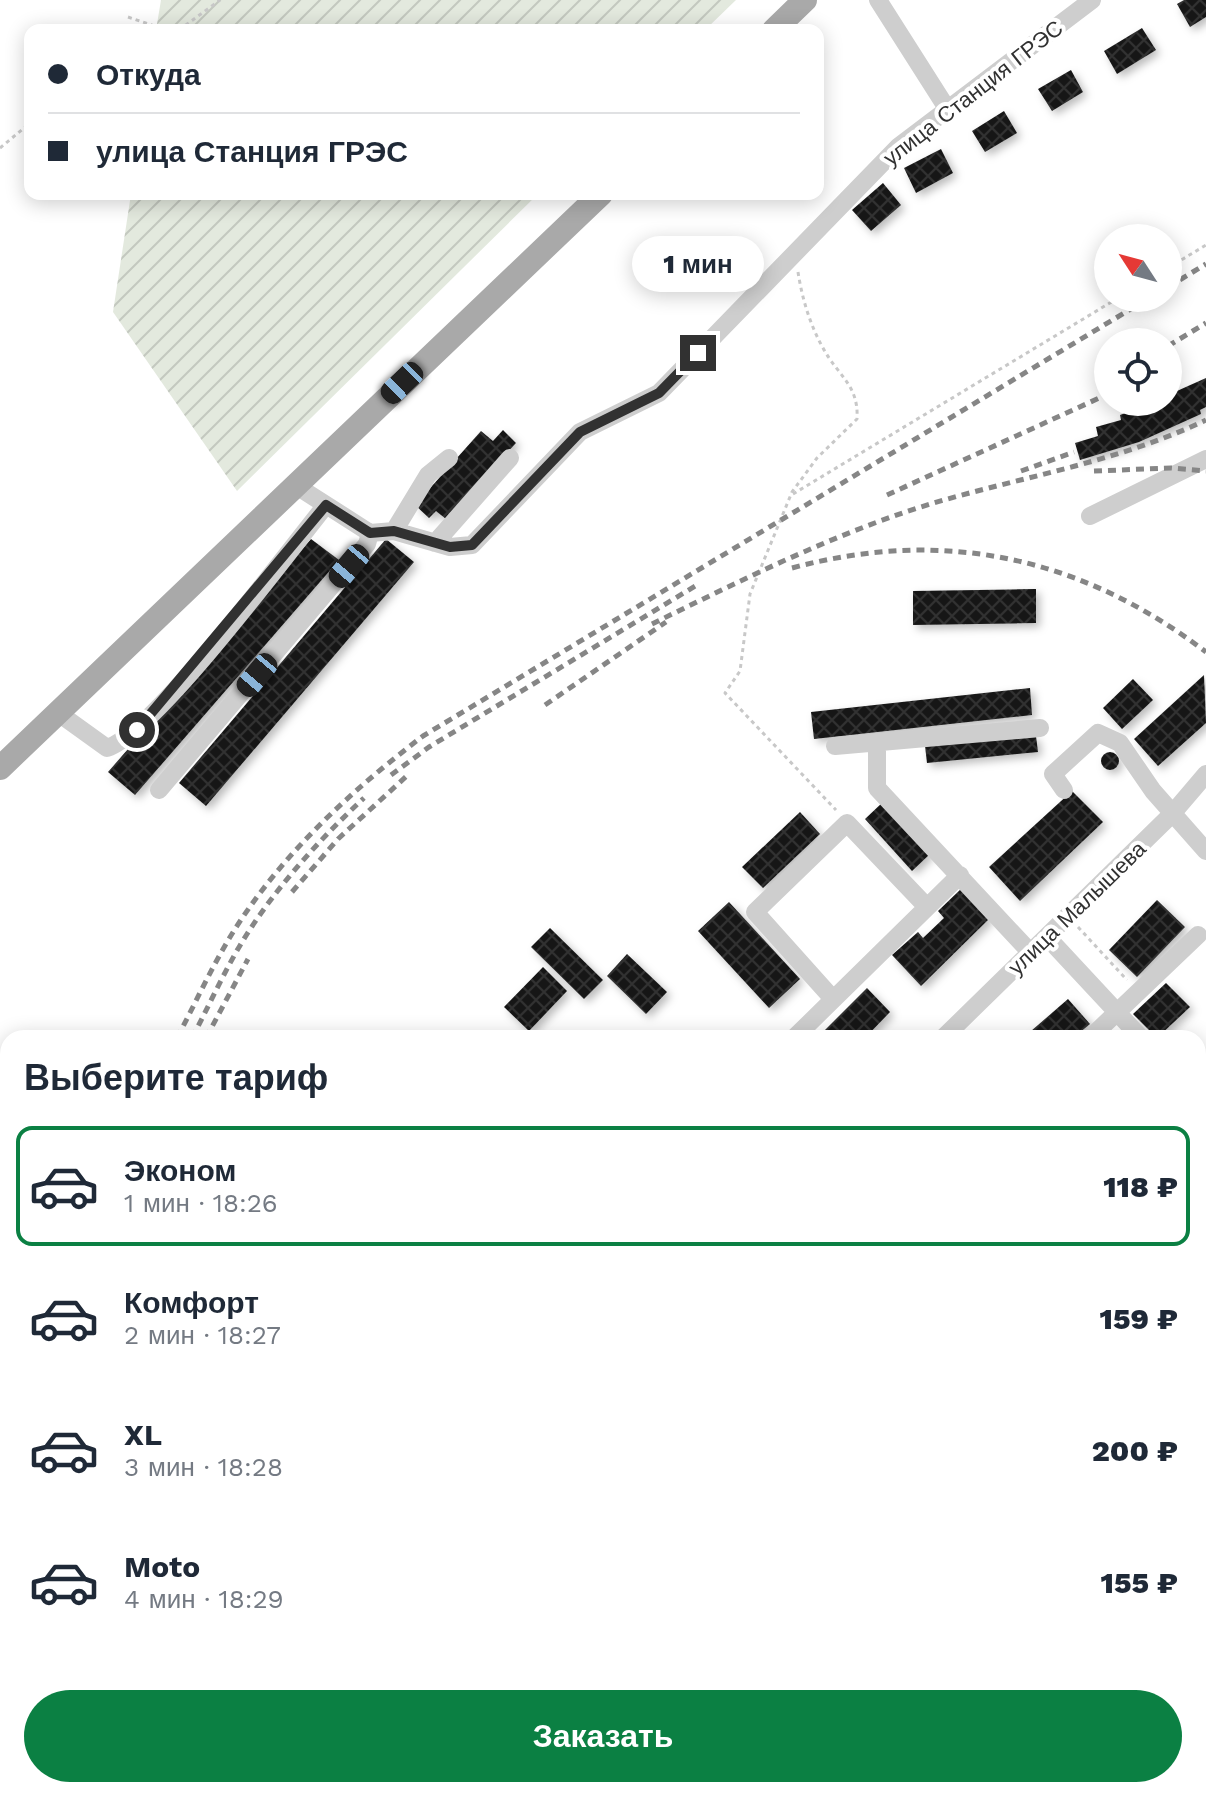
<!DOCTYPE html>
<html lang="ru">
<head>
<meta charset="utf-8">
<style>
  :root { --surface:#fff; --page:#f6f6f7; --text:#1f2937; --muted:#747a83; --line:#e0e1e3; --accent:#0b8043 }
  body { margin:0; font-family:"Work Sans",sans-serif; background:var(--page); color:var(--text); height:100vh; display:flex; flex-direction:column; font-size:30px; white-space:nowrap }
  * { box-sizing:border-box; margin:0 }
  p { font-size:26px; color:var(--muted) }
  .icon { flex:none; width:44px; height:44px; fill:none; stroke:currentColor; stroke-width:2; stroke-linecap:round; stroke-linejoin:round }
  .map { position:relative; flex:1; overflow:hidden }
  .sheet { position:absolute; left:0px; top:1030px; width:1206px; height:768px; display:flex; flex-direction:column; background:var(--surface); border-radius:24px 24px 0 0; box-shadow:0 4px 20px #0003 }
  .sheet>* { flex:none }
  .hud { position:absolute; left:24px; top:24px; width:800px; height:176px; border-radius:16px; box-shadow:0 4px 20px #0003; display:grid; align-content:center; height:176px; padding:0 24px; background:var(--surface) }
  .needle { width:52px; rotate:306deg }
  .fabs { position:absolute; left:1094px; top:224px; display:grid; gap:16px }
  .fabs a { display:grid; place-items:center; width:88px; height:88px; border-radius:50%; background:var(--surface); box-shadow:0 4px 20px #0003; font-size:40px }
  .end { position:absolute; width:36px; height:36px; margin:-18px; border:10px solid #313131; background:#fff; box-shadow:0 0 0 4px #fff }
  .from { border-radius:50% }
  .bubble { position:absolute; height:56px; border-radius:28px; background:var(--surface); box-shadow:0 4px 20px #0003; font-size:26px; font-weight:800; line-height:56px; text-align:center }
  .car { position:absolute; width:24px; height:48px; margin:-24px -12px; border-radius:10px; box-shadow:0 0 6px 2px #0007; background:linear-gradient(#222 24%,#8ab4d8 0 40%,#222 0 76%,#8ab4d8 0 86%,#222 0) }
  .hud b { display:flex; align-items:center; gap:28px; height:76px; font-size:30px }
  .hud b+b { border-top:2px solid var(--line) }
  .hud i { width:20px; height:20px; background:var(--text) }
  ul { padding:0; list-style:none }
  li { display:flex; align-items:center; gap:24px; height:120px; margin:0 16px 12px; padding:0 8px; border:4px solid transparent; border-radius:16px }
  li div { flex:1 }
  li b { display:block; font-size:30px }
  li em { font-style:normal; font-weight:800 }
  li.current { border-color:var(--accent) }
  li>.icon { width:72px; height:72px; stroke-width:1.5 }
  h2 { padding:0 24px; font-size:36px; line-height:96px }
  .button { display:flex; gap:16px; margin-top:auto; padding:16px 24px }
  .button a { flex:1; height:92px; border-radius:48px; background:var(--accent); color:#fff; font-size:32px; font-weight:800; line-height:92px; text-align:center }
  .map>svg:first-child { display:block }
  .garden { fill:url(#garden-furrows) }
  .building { fill:url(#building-cross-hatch); filter:url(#shadow) }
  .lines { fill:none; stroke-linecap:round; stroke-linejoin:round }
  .path { stroke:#c8c8c8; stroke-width:3; stroke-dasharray:4 4; stroke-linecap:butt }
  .minor { stroke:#cecece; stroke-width:18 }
  .major { stroke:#a9a9a9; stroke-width:24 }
  .rail { stroke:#868686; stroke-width:5; stroke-dasharray:8 6; stroke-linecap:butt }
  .route { stroke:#313131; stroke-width:10 }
  .labels { text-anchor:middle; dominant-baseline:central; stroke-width:8; stroke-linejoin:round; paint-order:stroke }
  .street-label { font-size:22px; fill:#313131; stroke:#fff }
</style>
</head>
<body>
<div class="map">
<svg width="1206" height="1798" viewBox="0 0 1206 1798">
  <defs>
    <pattern id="garden-furrows" width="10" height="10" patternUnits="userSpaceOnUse" patternTransform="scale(2)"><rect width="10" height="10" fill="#e3e9de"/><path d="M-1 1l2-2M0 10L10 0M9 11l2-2" fill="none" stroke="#c3c8bf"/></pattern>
    <pattern id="building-cross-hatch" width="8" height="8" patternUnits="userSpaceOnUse" patternTransform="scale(2)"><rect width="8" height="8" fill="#181818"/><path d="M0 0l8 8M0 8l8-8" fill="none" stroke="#313131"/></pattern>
    <filter id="shadow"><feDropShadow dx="4" dy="4" stdDeviation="4" flood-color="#0004"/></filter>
  </defs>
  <rect width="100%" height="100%" fill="#fff"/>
  <path class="garden" d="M161,0H736L705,30H156Z
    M131,194H538L237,491L113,312Z"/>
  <path class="building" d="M1184,0H1206V17L1190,27L1177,4Z
    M1142,28L1156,50L1117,74L1104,51Z
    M1071,70L1083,92L1052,111L1038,89Z
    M1004,111L1017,133L985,152L972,131Z
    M941,149L953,173L916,193L904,168Z
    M883,183L901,205L871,231L852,210Z
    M1206,378V407L1200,410L1201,414L1139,442L1080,460L1075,443L1098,436L1096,427L1121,420L1120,415L1153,402H1168V395Z
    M503,430L516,443L446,519L436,511L429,518L415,505L481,431L493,441Z
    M311,539L339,560L135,795L108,772Z
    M386,539L414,562L206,806L179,783Z
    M1036,589V623L913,625V591Z
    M1204,675L1206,723L1158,766L1134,739Z
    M1133,679L1153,700L1122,729L1103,708Z
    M1030,688L1032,715L814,739L811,712Z
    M1036,736L1038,752L927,763L925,746Z
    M1101 761a9 9 0 1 1 18 0a9 9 0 1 1-18 0Z
    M1072,791L1103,822L1020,901L989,867Z
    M883,802L930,854L912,871L865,819Z
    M800,812L820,834L763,888L742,867Z
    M962,888L990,918L921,986L892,955L918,932L923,938L944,918L938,911Z
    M1157,900L1185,927L1137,977L1109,950Z
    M729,902L800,979L769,1008L698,931Z
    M550,928L603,980L584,999L531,947Z
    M627,954L667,992L646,1014L607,976Z
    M543,967L567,991L529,1031L504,1007Z
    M1166,983L1190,1007L1157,1038L1133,1014Z
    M867,988L890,1012L865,1038H817Z
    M1068,999L1090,1024L1073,1038H1023Z
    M1206,1158V1198L1198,1189V1166Z
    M1206,1275V1304L1198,1295V1282Z
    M1198,1331L1206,1341V1355L1198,1362Z
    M1206,1491V1532L1198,1539V1497Z
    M1206,1756V1783L1198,1775V1764Z
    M39,1790H71L61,1798H46Z
    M339,1790H376L368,1798H346Z
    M752,1790H777L785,1798H748L746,1796Z
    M839,1790H863L871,1798H841L836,1793Z"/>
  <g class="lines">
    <path class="path" d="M128,17L166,30
      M179,30L220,0
      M0,148L30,123
      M1168,268L1206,245
      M798,272C802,298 810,325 823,348C838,376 859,385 857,419L817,458L792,492L750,594L740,671L725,693L836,810
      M793,494L1118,298
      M1078,927L1127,980
      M1198,1065L1206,1058
      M1198,1216L1206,1219
      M1198,1326L1206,1335
      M1198,1593L1206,1594
      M0,1721L8,1738
      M1188,1790L1196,1798"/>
    <path class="minor" d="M878,0L948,110
      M295,485L370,533L394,531L450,547L472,545L580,432L659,393L898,147L1092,0
      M1090,516L1206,459
      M394,531L428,475L449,458
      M435,543L510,458
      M57,712L107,748C154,733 287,553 326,505
      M877,745V788L1031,953
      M835,746L1040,728
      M159,790L367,544L370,533
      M1064,790L1053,774L1098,733L1120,743L1153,791L1206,851
      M1047,937L1141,1038
      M833,999L755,912L847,823L926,906
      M794,1038L960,875
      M943,1038L1172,814L1206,774
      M1090,1038L1198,935
      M1198,1099L1206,1107
      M1198,1147L1206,1141
      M1201,1263L1206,1258
      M1198,1474L1206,1468
      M1198,1666L1206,1674
      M1198,1732L1206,1724
      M27,1790L29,1798
      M810,1790L817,1798
      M1145,1790L1152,1798
      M428,1798V1790
      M1043,1798L1051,1790"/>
    <path class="major" d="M774,30L805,0
      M0,768L601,194
      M1198,1410L1206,1404
      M139,1798L147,1790"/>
    <path class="rail" d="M1168,287L1206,264
      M1168,346L1206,323
      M1021,471L1074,452
      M1094,471L1171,468L1206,471
      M887,495L1108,394
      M792,568C944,527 1081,557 1206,652
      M652,624C746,578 843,529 944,500C1032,475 1122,460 1206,420
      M545,705L666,622
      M391,775L429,747L697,585
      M292,892L338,839L410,773
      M177,1038C196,1002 213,964 235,929C284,852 351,791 423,736L1149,298
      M192,1038C210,1004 226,967 247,934C279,884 320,839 364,798
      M206,1038L248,959
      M0,1409L8,1394
      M0,1442L8,1425
      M0,1472L8,1455"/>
  </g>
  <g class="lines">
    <path class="route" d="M137,730L326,505L370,533L394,531L450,547L472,545L580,432L659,393L698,353"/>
  </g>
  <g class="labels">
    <g class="street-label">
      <text transform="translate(973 93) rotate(-38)">улица Станция ГРЭС</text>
      <text transform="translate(1077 908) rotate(-44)">улица Малышева</text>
    </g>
  </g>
</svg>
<div class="fabs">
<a><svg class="needle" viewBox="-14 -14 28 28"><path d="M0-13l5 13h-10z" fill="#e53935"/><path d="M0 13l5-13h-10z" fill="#747a83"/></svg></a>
<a><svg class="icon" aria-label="locate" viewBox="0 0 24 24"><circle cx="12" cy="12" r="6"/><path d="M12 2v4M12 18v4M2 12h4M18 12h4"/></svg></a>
</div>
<i class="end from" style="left:137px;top:730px"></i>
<i class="end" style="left:698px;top:353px"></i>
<div class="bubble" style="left:632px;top:236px;width:132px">1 мин</div>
<i class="car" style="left:402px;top:383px;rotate:226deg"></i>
<i class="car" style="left:349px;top:566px;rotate:220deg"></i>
<i class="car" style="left:257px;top:675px;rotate:220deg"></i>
<div class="hud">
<b><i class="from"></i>Откуда</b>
<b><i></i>улица Станция ГРЭС</b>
</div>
<section class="sheet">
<h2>Выберите тариф</h2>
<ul>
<li class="current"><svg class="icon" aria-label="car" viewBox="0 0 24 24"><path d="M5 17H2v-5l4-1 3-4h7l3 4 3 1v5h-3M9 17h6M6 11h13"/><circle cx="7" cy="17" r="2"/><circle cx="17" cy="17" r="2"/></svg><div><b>Эконом</b><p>1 мин · 18:26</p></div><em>118 ₽</em></li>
<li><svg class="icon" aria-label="car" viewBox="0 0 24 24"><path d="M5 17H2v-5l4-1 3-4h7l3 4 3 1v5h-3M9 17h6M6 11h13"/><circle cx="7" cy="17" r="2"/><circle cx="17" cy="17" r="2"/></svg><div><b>Комфорт</b><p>2 мин · 18:27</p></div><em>159 ₽</em></li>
<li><svg class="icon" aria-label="car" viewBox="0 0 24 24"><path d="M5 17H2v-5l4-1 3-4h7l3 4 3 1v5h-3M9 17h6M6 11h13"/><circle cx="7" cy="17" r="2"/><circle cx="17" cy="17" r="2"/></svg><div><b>XL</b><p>3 мин · 18:28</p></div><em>200 ₽</em></li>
<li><svg class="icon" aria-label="car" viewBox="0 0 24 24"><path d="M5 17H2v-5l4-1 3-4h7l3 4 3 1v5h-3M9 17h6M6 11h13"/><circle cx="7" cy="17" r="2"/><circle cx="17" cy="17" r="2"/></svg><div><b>Moto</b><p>4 мин · 18:29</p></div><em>155 ₽</em></li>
</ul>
<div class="button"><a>Заказать</a></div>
</section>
</div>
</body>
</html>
